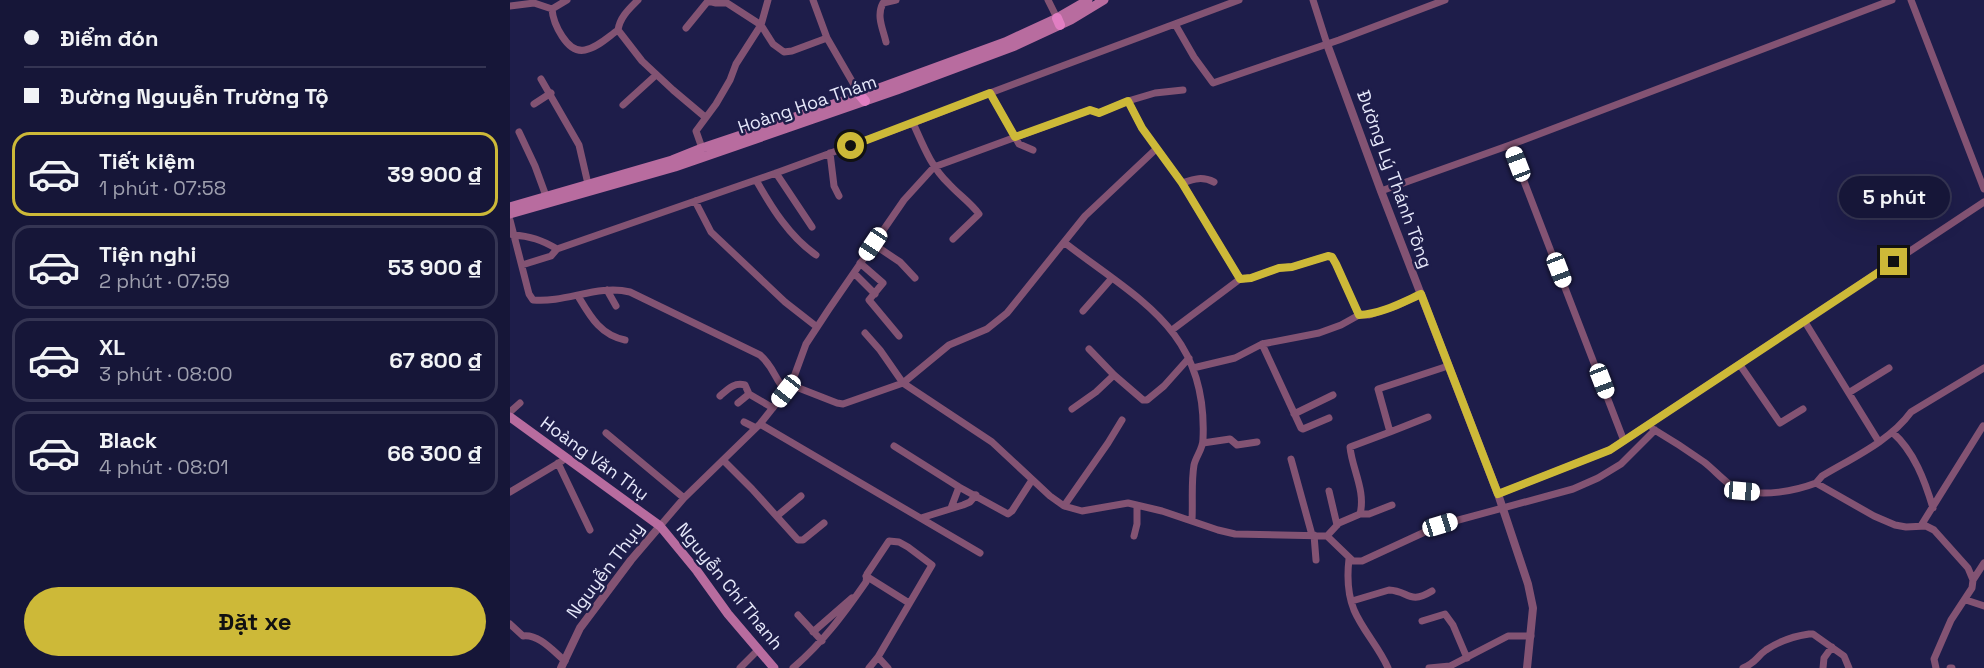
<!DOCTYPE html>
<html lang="vi">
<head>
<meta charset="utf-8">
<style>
  :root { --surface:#161638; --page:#1f1f40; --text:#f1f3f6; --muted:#9e9fae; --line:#353553; --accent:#cdb938 }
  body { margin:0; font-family:"Space Grotesk",sans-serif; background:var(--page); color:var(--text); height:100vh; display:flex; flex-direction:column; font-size:22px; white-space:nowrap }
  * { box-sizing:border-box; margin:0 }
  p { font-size:20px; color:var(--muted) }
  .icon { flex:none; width:33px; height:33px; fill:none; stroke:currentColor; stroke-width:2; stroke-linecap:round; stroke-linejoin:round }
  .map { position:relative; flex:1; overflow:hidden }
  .sheet { display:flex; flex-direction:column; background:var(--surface); width:510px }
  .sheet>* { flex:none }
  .top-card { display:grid; align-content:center; height:132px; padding:0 24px; background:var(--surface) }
  .end { position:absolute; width:27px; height:27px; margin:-14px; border:8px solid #cdb938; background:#111; box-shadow:0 0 0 3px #111 }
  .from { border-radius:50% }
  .bubble { position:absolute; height:42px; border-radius:21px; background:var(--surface); box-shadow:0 6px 24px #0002,0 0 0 2px var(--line); font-size:20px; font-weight:700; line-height:42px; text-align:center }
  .car { position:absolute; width:18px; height:36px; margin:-18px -9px; border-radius:8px; box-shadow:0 0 4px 2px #0007; background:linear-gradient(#fff 24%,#345 0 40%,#fff 0 76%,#345 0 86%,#fff 0) }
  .top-card b { display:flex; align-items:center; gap:21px; height:57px; font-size:22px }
  .top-card b+b { border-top:2px solid var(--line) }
  .top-card i { width:15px; height:15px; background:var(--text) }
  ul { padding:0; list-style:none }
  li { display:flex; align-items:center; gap:18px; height:84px; margin:0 12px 9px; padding:0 12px; border:3px solid var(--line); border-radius:18px }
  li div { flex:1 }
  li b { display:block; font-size:22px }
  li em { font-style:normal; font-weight:700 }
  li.current { border-color:var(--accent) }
  li>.icon { width:54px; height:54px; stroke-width:1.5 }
  .cta { display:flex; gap:12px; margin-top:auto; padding:12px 24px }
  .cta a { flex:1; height:69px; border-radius:36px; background:var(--accent); color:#111; font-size:24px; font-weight:700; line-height:69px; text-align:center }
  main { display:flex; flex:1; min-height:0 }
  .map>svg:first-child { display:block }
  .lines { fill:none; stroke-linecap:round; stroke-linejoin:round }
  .minor { stroke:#835373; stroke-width:7 }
  .tertiary { stroke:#835373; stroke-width:8 }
  .secondary { stroke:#b86c9f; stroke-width:9 }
  .primary { stroke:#e17ec2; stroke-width:10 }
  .route { stroke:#cdb938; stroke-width:8 }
  .labels { text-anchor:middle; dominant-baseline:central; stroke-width:5; stroke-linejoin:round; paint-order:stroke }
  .street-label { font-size:18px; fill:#e6e8fa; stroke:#1e1d4a }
</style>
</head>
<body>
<main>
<section class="sheet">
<div class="top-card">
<b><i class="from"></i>Điểm đón</b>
<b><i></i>Đường Nguyễn Trường Tộ</b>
</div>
<ul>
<li class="current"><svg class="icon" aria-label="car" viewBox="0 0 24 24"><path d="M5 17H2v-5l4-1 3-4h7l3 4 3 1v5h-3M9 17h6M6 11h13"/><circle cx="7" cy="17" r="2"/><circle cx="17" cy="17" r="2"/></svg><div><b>Tiết kiệm</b><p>1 phút · 07:58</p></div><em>39 900 ₫</em></li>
<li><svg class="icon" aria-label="car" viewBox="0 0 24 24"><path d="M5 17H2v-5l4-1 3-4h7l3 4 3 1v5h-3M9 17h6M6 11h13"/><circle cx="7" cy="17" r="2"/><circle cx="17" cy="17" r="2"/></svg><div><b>Tiện nghi</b><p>2 phút · 07:59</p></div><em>53 900 ₫</em></li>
<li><svg class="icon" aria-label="car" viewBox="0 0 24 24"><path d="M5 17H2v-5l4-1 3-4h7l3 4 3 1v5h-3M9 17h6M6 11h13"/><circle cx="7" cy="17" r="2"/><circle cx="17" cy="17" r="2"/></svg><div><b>XL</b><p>3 phút · 08:00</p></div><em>67 800 ₫</em></li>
<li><svg class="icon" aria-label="car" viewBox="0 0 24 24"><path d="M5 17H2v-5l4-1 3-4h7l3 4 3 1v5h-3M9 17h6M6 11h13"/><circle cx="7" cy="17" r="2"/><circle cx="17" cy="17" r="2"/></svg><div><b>Black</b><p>4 phút · 08:01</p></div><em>66 300 ₫</em></li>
</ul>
<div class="cta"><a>Đặt xe</a></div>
</section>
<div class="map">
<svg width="1474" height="668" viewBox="0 0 1474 668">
  <rect width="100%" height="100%" fill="#1e1d4a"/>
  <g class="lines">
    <path class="minor" d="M128,0C119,9 110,17 108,30L132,61L163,90L195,117
      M303,0L317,38L350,95
      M538,0L547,18
      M803,0L817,44
      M1401,0L1474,189
      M0,6L24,3L42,9L57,0
      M42,9C43,23 57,54 75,50C87,48 98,37 108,30
      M665,24L684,57L703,83L829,40L935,0
      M176,28L198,1L206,3H217L251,25L263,44L274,52L282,51L317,38
      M376,42C373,29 366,16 373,3L386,0
      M31,79L69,145L78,184
      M480,93L509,144L523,150
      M618,101L645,93L673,90
      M24,104L41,93
      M113,105L146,75
      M403,123C413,145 421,167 439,184C449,195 460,202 469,214L443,239
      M9,132L25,166L36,196
      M1000,145L1114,441
      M192,148L186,131L206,104L220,80L226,64L251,25L258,0
      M320,153L324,186L329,196
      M266,173L302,227
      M246,180C262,208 279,236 306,255
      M672,183C684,179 692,176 704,182
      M871,191L1000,145L1382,0
      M185,201L201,232L275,302L307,327
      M0,220L19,294L23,300C56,303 88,284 120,292L250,355C264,367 265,380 276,391
      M3,235C20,236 32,240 47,249
      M555,243C629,300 698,331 693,439C693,449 686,456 684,465C681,483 683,502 682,520
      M363,244L390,262L405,278
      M350,263L373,283L359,300L389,336
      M12,265L41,256L47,249L266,173L403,123L480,93L729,0
      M344,273L365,294
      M97,290L106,306
      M68,296C80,316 90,335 115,340
      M573,311L602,278
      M1295,322L1369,442
      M662,330L730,279L741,278L769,268L782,267L818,256L822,257L826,264L849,315
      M355,333L370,350L393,383L439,345L477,329L497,313L575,216L646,149
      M752,344L791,428L793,429L819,418
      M579,349L604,375L633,400H637L654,386L679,358
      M1230,365L1270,423L1293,409
      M683,368L725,358L752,344L809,333L831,325L849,315H859L886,306L911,294
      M281,385L327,403L333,404L393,383L482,442L540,496L554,506L572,511L618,503L652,511L708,530L725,534L817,536L843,561H852L930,525L1063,489L1088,478L1111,464L1145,430
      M1340,392L1379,368
      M210,396C218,389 224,382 235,385L239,394L263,408
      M228,403L239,394
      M562,409L586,392L604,375
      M0,412L10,403
      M784,414L823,395
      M234,422L246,428
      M250,424L470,553
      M1143,429C1160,439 1177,450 1194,462C1206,471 1217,486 1231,490C1253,497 1285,491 1306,483L1364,516L1385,525L1396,527L1416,526L1424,530L1458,568L1463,580L1462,588L1441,620L1424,659L1426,668
      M880,432L918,417
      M1382,432C1404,451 1415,481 1423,508
      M96,433L174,498
      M693,443L720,439L727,445L747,442
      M384,446L449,487L498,514L502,511L522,480
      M781,459L802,535
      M213,460L242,489L288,540H293L314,523
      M48,463L80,530
      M1306,483L1312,476C1342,458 1380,441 1401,412L1474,368
      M819,491L827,525
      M0,492L52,461
      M988,494L1100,450L1474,202
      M554,506L598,443L612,420
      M441,508L449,487
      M850,514H859L882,505
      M267,516L291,496
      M411,518L453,505L460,502L466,495
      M1412,524L1473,426
      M150,526L174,498L250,424L281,385L296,344L319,309L394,200L424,167L580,110L589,113L618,101L632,128L672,183L730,279
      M804,535L806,560
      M624,536L627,524V505
      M817,536L829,523L850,514C856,491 842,469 840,447L880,432L868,389L938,366
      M839,559C837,576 838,595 844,610C853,631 869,647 878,668
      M356,576L399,603
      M1463,580L1474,563
      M1456,600L1474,606
      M842,601L879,590C899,591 899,605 922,591
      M288,615L312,641
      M912,621L935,614L943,625L957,658
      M0,624L13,636C29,634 43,651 55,661
      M303,632L342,598
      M368,657L378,668
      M230,668L248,650
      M283,668C313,642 333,615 356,582L357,574L379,541L389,542L398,547L422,565L368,657L359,668
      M919,668L940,666L998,636H1021
      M1233,668C1247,662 1246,657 1256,650C1268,642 1285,636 1299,634H1303L1334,656L1339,668
      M1313,668L1314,658L1322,647
      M1440,668H1442"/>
    <path class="tertiary" d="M817,44L871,191L988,494L1018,584L1023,608L1017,668
      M51,668L70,628L121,560L150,526"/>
    <path class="secondary" d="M0,207L162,160L192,148L350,95L495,42L547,18L578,0
      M0,214L165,167L387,90L505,46L561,20L594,0
      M0,417L150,526L187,571L218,614L264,668"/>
    <path class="primary" d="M547,18L550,25
      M350,95L355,101"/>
  </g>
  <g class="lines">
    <path class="route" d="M341,146L480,93L505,137L580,110L589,113L618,101L632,128L672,183L730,279L741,278L769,268L782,267L818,256L822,257L826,264L849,315C871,314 891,303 911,294L988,494L1100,450L1384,262"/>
  </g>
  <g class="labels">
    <g class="street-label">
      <text transform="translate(297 104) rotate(-19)">Hoàng Hoa Thám</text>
      <text transform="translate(885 179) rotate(70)">Đường Lý Thánh Tông</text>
      <text transform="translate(85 458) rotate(36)">Hoàng Văn Thụ</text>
      <text transform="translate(95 570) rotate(-53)">Nguyễn Thụy</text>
      <text transform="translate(220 586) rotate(51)">Nguyễn Chí Thanh</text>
    </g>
  </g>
</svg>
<i class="end from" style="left:341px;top:146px"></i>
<i class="end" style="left:1384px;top:262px"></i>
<div class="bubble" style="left:1329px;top:176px;width:111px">5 phút</div>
<i class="car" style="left:1008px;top:164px;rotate:339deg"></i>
<i class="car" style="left:363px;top:244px;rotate:214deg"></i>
<i class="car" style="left:1049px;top:270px;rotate:159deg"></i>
<i class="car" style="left:1092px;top:381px;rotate:159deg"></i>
<i class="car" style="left:276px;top:391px;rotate:218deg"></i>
<i class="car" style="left:1232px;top:491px;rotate:95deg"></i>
<i class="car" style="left:930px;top:525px;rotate:73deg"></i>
</div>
</main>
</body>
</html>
